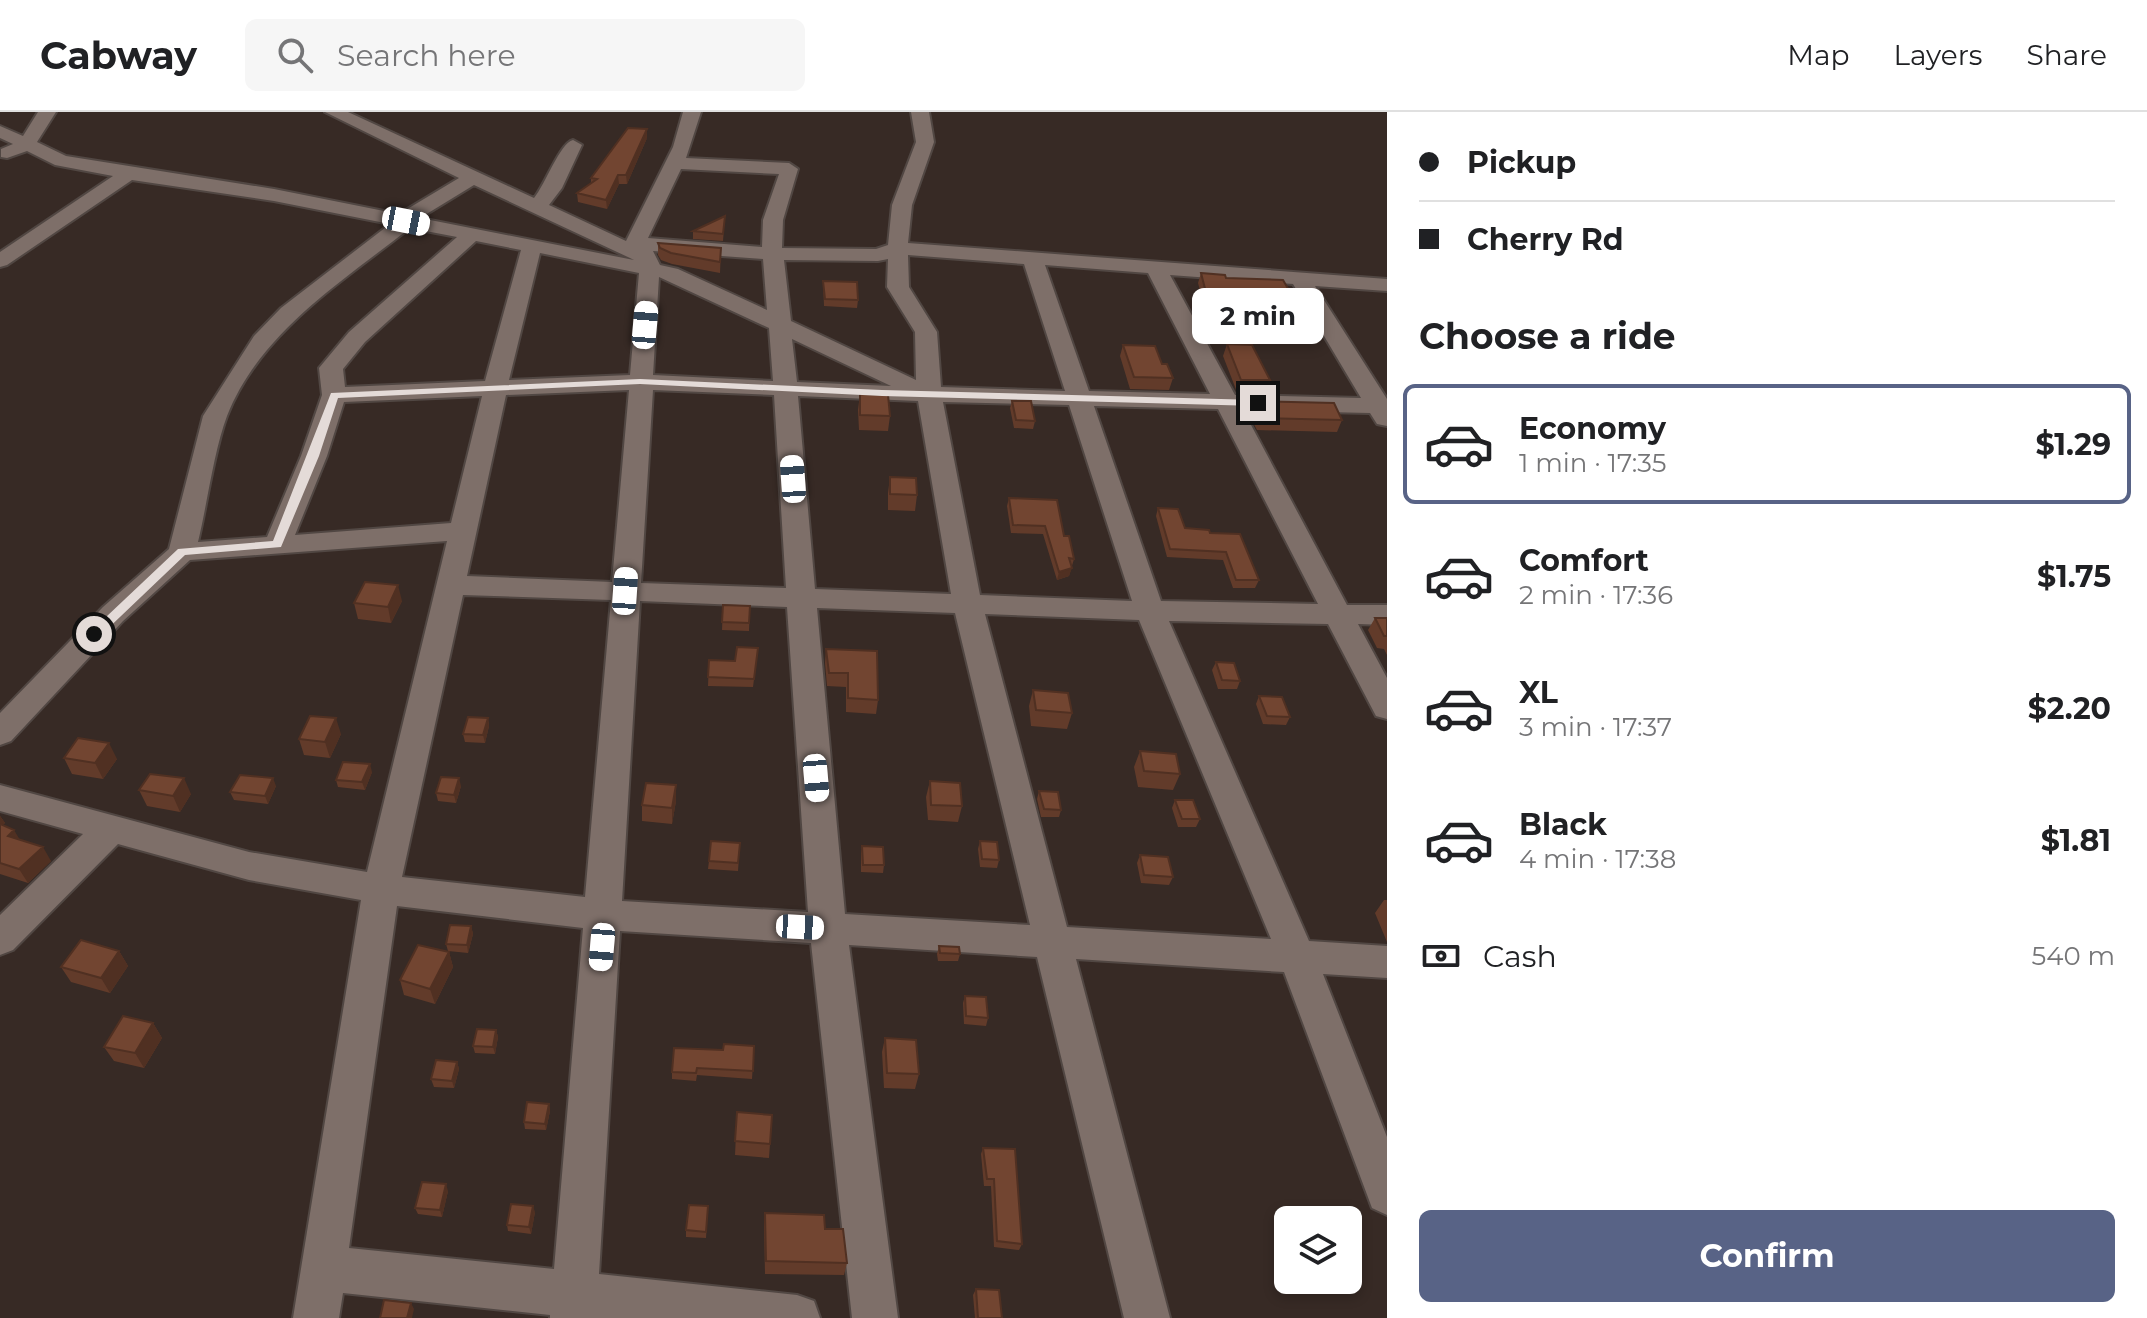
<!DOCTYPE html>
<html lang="en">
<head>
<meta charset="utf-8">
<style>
  :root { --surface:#fff; --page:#f6f6f6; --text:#202124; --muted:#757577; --line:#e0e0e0; --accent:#586386 }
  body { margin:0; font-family:Montserrat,sans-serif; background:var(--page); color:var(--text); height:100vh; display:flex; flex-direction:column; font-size:30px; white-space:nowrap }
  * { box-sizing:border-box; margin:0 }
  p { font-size:26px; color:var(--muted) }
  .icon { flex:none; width:44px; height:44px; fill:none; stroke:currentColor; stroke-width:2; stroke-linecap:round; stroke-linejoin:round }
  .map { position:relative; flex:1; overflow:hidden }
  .side { display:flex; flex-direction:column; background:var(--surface); width:760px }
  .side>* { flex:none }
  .hud { display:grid; align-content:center; height:176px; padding:0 32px; background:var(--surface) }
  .controls { position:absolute; left:1274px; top:1094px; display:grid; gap:16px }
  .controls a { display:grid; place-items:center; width:88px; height:88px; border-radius:12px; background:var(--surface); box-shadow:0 4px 12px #0003; font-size:40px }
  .end { position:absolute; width:36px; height:36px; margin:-18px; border:10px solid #e4dbd8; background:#111; box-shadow:0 0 0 4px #111 }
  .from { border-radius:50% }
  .bubble { position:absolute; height:56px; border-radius:12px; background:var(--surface); box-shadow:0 4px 12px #0003; font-size:26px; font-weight:700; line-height:56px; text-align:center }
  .car { position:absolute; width:24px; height:48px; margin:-24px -12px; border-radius:10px; box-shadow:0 0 6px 2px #0007; background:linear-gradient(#fff 24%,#345 0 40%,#fff 0 76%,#345 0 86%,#fff 0) }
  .hud b { display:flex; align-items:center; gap:28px; height:76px; font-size:30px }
  .hud b+b { border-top:2px solid var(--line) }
  .hud i { width:20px; height:20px; background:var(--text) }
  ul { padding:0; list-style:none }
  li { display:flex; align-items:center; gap:24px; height:120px; margin:0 16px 12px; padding:0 16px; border:4px solid transparent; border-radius:12px }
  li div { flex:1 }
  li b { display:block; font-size:30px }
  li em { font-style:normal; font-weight:700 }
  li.current { border-color:var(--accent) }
  li>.icon { width:72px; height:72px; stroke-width:1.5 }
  h2 { padding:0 32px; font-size:36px; line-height:96px }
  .pay { display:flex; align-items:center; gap:20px; height:88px; padding:0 32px; font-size:30px }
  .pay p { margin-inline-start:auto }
  .primary-button { display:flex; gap:16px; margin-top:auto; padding:16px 32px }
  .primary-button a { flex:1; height:92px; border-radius:12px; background:var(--accent); color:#fff; font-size:32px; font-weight:700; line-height:92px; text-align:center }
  header { display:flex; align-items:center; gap:48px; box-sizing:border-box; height:112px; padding:0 40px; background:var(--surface); border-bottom:2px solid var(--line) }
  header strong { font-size:38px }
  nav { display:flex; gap:44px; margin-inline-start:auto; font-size:28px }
  .search { width:560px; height:72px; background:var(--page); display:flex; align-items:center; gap:20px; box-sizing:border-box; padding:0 28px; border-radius:12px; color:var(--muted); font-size:30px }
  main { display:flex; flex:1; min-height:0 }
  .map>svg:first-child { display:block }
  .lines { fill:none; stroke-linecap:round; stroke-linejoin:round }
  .minor-casing { stroke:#514743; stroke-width:4 }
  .minor { fill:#7e6f69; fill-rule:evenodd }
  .wall { fill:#623b2a }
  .shaded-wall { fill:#503022 }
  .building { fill:#724531; stroke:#503022; stroke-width:2 }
  .route { fill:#e4dbd8 }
</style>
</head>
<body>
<header>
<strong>Cabway</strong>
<div class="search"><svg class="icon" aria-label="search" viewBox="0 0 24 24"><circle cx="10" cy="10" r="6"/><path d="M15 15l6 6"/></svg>Search here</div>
<nav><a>Map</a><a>Layers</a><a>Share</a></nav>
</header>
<main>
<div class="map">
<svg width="1387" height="1206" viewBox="0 0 1387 1206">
  <rect width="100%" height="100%" fill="#372a25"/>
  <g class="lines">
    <defs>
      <path id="minor" d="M38,0H56L37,30L66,44L274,77L399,102L459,66L325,0H348L534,86C545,73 560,31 573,28L582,33L562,76L549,93L626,129L673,35L683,0H701L686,46L789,51L798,57L783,108L782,136L876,137L888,133L892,93L916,30L911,0H929L934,30L912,93L908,131L1387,167V179L1315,174L1387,287V314L1377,312L1370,301L1243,298L1347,493H1387V513L1358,512L1387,566V607L1376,604L1328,512L1169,509L1309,829L1387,834V866L1323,862L1387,1025V1103L1372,1096L1284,860L1076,847L1170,1206H1124L1037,845L849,833L898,1206H852L811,831L620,819L599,1162L797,1183L814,1189L820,1206H550V1203L343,1181L339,1206H293L361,788L249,768L118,732L13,838L0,843V803L83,722L0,699V673L249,740L367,760L447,429L190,448L123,509L11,629L0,633V601L103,495L169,437L203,304L254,224L281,196L390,112L274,89L132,68L7,153L0,155V140L113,64L55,53L27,39L7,46L1,45V37L13,32L0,26V14L23,24ZM681,57L779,62L763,108L762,135L648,126ZM474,73L630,146L634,148L420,106ZM410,116L457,125L349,220L319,256L322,283L301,344L267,425L198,430C207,393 214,338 227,304C260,220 343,169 410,116ZM476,129L521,138L485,269L345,275L343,257L365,230ZM653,139L763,147L767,198L678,157L660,153ZM540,141L639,161L630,263L509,268ZM908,143L1024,152L1065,279L941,275L937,220L909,175ZM888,147L887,175L915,220L916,268L791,209L784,148L878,149ZM1045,153L1148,161L1210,282L1089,279ZM1170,163L1293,172L1361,286L1235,283ZM659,165L769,216L773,269L653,263ZM792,227L891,274L797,270ZM629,278L612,470L467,464L506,283ZM653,278L774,283L786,476L641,471ZM482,284L451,411L295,423L327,344L344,290ZM798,284L918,289L951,482L815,477ZM943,290L1069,293L1132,489L980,483ZM1094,294L1218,297L1318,492L1161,489ZM463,483L611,488L585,785L402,765ZM640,489L787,495L808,800L622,789ZM817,496L955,501L1030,813L845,802ZM985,502L1139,508L1271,827L1067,815ZM397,794L583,816L554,1157L349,1136Z"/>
    </defs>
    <use href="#minor" class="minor-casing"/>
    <use href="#minor" class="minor"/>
  </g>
  <path class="wall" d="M647,26L627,72H619L607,97L578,90L577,81L591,71V66Z
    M725,104L723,129L693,127V119Z
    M658,131L721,136L720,161L672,152L661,148L658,143Z
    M1201,161L1294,187L1290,197L1280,196L1292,215L1288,225L1237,221L1234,210L1208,209L1198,171Z
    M823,169L858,188L857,196L824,194Z
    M1227,232L1270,268L1265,281L1237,280L1223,244Z
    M1123,233L1162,252L1173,266L1169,278L1130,277L1120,244Z
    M860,282L890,304L888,319L859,318L858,298Z
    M1012,289L1035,309L1033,317L1014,316L1010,296Z
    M1252,289L1342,308L1337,320L1257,318L1248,301Z
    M890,365L917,383L915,399L888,398V381Z
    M1009,386L1064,424L1074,447L1069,464L1057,468L1043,422L1011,421L1007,394Z
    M1158,396L1185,416L1210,421L1259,468L1255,476H1233L1223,448L1167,445L1156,404Z
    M402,489L391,511L358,507L354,491Z
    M723,493L750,494L749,519L722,518Z
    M1375,506H1387V543L1384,537L1377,536L1368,518Z
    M758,536L753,575L708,574L709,548L735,549Z
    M826,537L878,588L876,602L846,600V575L827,574L825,551Z
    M1216,550L1240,569L1237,577H1218L1212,558Z
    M1033,578L1072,601L1067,617L1031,614L1029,594Z
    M1259,584L1290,605L1286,613L1263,612L1256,592Z
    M488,606L489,614L485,631L465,630L463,622Z
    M341,622L330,646L304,643L299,627Z
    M1140,639L1180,662L1173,678L1138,675L1134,655Z
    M64,646L117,647L103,667L72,662Z
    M372,660L365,678L338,675L336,668Z
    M930,669L962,694L958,710L928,708L926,685Z
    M676,673V689L672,712L642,709V693Z
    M276,674L268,692L234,688L230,680Z
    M461,674L456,691L438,689L436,681Z
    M139,678L191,682L180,700L147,694Z
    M1039,679L1061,698L1059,705H1041L1037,687Z
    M1175,688L1200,707L1196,715H1178L1172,696Z
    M0,704L5,711L2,713L20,728L51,749L28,771L0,762Z
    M980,729L999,748L997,756L980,755L978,737Z
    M740,731L738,759L708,757L709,749Z
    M862,734L884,753L883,761L861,760V741Z
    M1140,743L1173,765L1169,773L1141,771L1137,751Z
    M1384,788H1387V830L1375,801Z
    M471,814L473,822L468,841L448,839L446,832Z
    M939,834L960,842L958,849H938L937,842Z
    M119,839L128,854L110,881L71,870L61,855Z
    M449,840L453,855L435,892L404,883L400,868Z
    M965,884L988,906L986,914L964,912L963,891Z
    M153,911L162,926L144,956L114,949L104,935Z
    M496,918L498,925L495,942L475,941L473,934Z
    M885,926L919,962L915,977L884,976L882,940Z
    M754,934L752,967L697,963L696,969L672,967V960L723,938Z
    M457,950L459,957L454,976L434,975L431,967Z
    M549,992L550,999L546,1018L525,1017L524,1010Z
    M737,1000L770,1032L769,1046L735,1043Z
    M983,1036L1022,1132L1019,1138L994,1135L991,1074H984L981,1042Z
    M448,1079L442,1105L418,1102L415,1096Z
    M708,1094L706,1126L686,1125V1118Z
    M535,1100L531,1122L508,1119L507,1113Z
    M765,1101L825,1117L847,1151L844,1163L765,1162L764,1114Z
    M976,1177L1002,1206H975L973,1183Z"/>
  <path class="shaded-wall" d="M647,17V26L627,72L626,63Z
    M618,63L619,72L607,97L606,88Z
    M1072,456L1069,464L1057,468L1059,460Z
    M398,473L402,489L391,511L388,495Z
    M336,606L341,622L330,646L325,630Z
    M488,606L489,614L485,631L483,623Z
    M109,631L117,647L103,667L95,651Z
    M370,652L372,660L365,678L362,670Z
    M184,666L191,682L180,700L173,684Z
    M273,666L276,674L268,692L265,684Z
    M459,666L461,674L456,691L454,683Z
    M676,673V689L672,712V696Z
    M0,704L5,711L0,716Z
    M14,718L23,733L8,724Z
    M43,735L51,749L28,771L19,757Z
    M471,814L473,822L468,841L467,833Z
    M119,839L128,854L110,881L101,866Z
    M449,840L453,855L435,892L430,877Z
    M153,911L162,926L144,956L135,941Z
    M496,918L498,925L495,942L493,935Z
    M457,950L459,957L454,976L452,969Z
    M549,992L550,999L546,1018L545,1012Z
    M446,1072L448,1079L442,1105L440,1098Z
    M533,1094L535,1100L531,1122L529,1115Z
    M411,1191L414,1197L412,1206H407Z"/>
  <path class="building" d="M628,16L647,17L626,63H618L606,88L577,81L597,67L591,66Z
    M725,104L723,122L693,119L706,113Z
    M658,131L721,136L720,150L671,141L660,136Z
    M1201,161L1225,163L1226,166L1283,168L1294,187H1274L1292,215L1241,211L1238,201L1211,200Z
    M823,169L857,170L858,188L825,187Z
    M1227,232L1252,233L1270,268H1241Z
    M1123,233L1155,234L1162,252H1167L1173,266L1134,265Z
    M860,282L888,283L890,304L860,303Z
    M1012,289H1031L1035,309L1016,308Z
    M1252,289L1334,291L1342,308L1262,306Z
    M890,365L916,366L917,383L890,382Z
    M1009,386L1057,388L1064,424H1069L1074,447L1069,446L1072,456L1059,460L1045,414L1013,413Z
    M1158,396L1178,397L1185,416L1209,418L1210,421L1240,422L1259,468H1236L1226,440L1170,437Z
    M365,470L398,473L388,495L354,491Z
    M723,493L750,494L749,511L722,510Z
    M1375,506H1387V524H1384Z
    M737,535L758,536L754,567L708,565L709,548L735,549Z
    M826,537L877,539L878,588L848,586V561H829Z
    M1216,550L1234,551L1240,569L1222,568Z
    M1033,578L1068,581L1072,601L1036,598Z
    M1259,584L1282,585L1290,605L1267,604Z
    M310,604L336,606L325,630L299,627Z
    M468,605L488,606L483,623L463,622Z
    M78,626L109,631L95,651L64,646Z
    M1140,639L1176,642L1180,662L1144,659Z
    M343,650L370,652L362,670L336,668Z
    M150,662L184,666L173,684L139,678Z
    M240,663L273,666L265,684L230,680Z
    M441,665L459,666L454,683L436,681Z
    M930,669L960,671L962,694L931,693Z
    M646,671L676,673L672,696L642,693Z
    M1039,679L1058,680L1061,698L1044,697Z
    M1175,688H1193L1200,707H1182Z
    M0,712L14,718L8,724L43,735L19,757L0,751Z
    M711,729L740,731L738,751L709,749Z
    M980,729L997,730L999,748L982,747Z
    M862,734L883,735L884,753H863Z
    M1140,743L1168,745L1173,765L1144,763Z
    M450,813L471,814L467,833L446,832Z
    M81,828L119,839L101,866L61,855Z
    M418,833L449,840L430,877L400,868Z
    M939,834L959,835L960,842L940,841Z
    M965,884L986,885L988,906L966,904Z
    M123,904L153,911L135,941L104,935Z
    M477,917L496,918L493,935L473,934Z
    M885,926L916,928L919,962L887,961Z
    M724,932L754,934L753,959L697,956L696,961L672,960L674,936L723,938Z
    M436,948L457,950L452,969L431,967Z
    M527,990L549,992L545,1012L524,1010Z
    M737,1000L772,1003L770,1032L735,1029Z
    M983,1036L1015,1037L1022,1132L997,1129L994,1067H987Z
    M422,1070L446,1072L440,1098L415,1096Z
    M511,1092L533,1094L529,1115L507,1113Z
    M689,1093L708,1094L706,1120L686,1118Z
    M765,1101L824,1103L825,1117H843L847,1151L766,1149Z
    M976,1177L999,1178L1002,1206H978Z
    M384,1188L411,1191L407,1206H380Z"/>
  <path class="route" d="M640,267L882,278L1258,288L1263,291L1258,294L882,284L640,272L338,286L319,344L281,435L185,443L99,525L88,522L178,437L273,429L331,281Z"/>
</svg>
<div class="controls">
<a><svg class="icon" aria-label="layers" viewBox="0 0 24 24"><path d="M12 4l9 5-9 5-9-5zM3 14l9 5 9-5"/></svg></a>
</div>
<i class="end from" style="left:94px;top:522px"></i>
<i class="end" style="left:1258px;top:291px"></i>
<div class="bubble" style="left:1192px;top:176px;width:132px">2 min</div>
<i class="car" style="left:406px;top:109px;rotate:101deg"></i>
<i class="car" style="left:645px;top:213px;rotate:5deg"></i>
<i class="car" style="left:793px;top:367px;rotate:356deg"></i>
<i class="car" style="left:625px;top:479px;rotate:4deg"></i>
<i class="car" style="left:816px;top:666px;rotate:175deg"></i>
<i class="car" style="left:800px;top:815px;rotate:93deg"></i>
<i class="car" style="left:602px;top:835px;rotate:185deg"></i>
</div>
<section class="side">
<div class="hud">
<b><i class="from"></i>Pickup</b>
<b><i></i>Cherry Rd</b>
</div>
<h2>Choose a ride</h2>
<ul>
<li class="current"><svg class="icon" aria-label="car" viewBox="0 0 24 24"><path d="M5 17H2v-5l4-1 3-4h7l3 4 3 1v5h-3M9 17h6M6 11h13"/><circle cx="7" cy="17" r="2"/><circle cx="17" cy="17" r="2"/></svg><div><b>Economy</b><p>1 min · 17:35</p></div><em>$1.29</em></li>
<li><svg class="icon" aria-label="car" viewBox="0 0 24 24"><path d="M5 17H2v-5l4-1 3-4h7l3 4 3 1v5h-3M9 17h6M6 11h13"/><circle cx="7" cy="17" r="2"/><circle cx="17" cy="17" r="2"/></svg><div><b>Comfort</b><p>2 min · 17:36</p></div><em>$1.75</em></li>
<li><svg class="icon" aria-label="car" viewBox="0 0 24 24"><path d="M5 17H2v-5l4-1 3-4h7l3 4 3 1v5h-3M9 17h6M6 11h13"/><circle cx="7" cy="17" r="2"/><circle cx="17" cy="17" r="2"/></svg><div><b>XL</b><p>3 min · 17:37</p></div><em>$2.20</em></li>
<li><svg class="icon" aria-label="car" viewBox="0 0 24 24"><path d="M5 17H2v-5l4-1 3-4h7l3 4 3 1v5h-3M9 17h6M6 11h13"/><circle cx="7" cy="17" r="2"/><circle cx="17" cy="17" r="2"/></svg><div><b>Black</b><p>4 min · 17:38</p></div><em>$1.81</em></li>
</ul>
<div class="pay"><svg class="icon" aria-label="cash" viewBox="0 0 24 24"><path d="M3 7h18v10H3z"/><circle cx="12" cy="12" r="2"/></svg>Cash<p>540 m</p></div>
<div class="primary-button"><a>Confirm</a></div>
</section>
</main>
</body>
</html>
